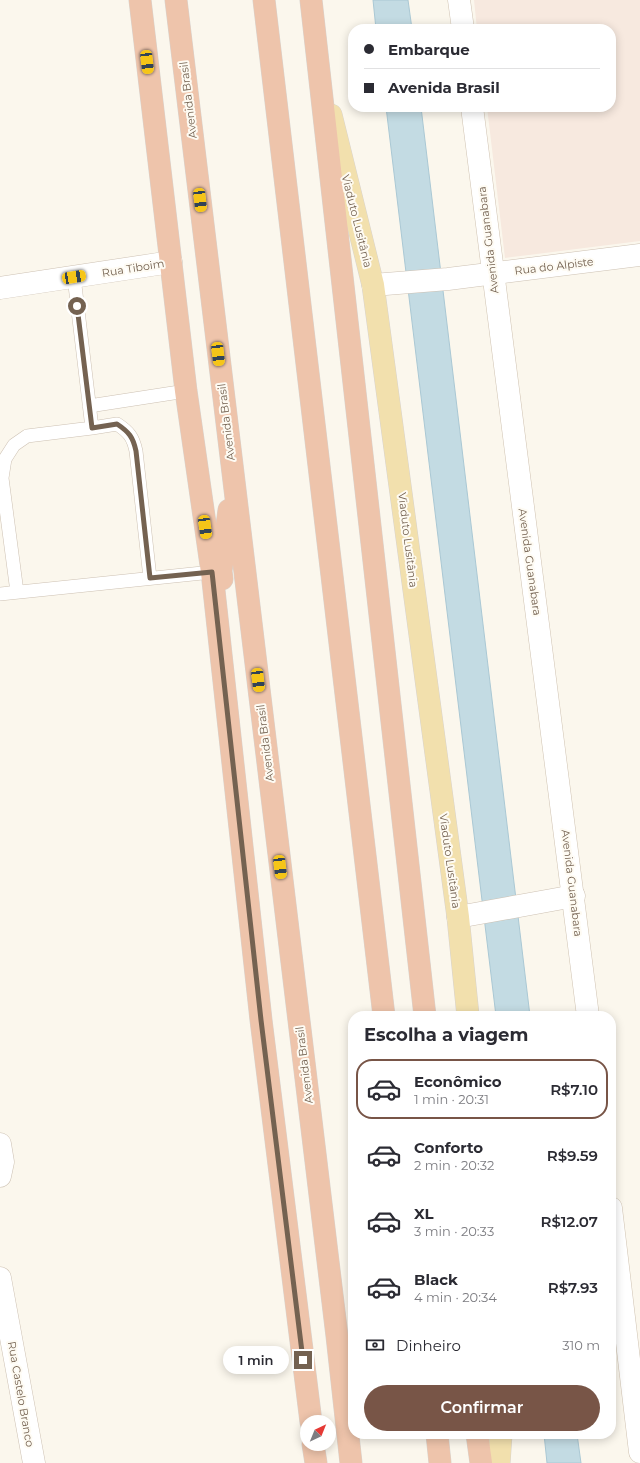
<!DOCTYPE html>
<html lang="pt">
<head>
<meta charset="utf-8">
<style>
  :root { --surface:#fff; --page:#f2f2f3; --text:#2b2b33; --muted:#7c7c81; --line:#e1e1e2; --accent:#785547 }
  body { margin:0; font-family:Montserrat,sans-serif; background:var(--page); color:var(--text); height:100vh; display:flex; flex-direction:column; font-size:15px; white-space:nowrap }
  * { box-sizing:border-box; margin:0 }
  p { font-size:13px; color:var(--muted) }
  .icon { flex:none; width:22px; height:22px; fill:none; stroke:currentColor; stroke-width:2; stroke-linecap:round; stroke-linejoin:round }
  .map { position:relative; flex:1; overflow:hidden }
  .sheet { position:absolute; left:348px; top:1011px; width:268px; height:428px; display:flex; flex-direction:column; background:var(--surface); border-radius:16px; box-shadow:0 2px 10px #0003 }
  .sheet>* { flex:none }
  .hud { position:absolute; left:348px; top:24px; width:268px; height:88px; border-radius:16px; box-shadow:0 2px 10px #0003; display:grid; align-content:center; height:88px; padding:0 16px; background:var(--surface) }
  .needle { width:26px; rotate:43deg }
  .controls { position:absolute; left:300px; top:1415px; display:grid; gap:8px }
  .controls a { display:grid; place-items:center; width:36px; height:36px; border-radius:50%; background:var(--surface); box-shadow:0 2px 10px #0003; font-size:20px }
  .end { position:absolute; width:18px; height:18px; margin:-9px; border:5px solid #746251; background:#fff; box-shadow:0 0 0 2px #fff }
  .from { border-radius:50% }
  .bubble { position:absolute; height:28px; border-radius:14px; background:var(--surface); box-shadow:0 2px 10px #0003; font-size:13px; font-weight:600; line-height:28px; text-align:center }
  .car { position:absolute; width:12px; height:24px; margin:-12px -6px; border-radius:5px; box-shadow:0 0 3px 1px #0007; background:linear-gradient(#f5c518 24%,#345 0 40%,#f5c518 0 76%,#345 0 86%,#f5c518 0) }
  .hud b { display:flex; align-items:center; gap:14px; height:38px; font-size:15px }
  .hud b+b { border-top:1px solid var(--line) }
  .hud i { width:10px; height:10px; background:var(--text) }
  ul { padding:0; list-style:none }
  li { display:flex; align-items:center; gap:12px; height:60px; margin:0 8px 6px; padding:0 8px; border:2px solid transparent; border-radius:16px }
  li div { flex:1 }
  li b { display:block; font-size:15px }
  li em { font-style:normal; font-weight:600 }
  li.selected { border-color:var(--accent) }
  li>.icon { width:36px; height:36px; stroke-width:1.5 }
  h2 { padding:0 16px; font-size:18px; line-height:48px }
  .pay { display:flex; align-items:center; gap:10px; height:44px; padding:0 16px; font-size:15px }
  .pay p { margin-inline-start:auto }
  .cta { display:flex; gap:8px; margin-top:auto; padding:8px 16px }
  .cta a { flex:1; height:46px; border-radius:24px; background:var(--accent); color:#fff; font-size:16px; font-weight:600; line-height:46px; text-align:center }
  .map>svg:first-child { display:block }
  .commercial { fill:#f7e9df }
  .water { fill:#c3dbe3; stroke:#aac8d4 }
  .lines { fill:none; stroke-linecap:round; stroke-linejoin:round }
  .lane-casing { stroke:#cdc1b3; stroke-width:14 }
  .street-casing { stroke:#cdc1b3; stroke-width:23 }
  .secondary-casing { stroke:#cfc2b1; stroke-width:23 }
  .primary-casing { stroke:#d8d3ce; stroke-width:23 }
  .highway-casing { stroke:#d8d3ce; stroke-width:23 }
  .lane { stroke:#fff; stroke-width:13 }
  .street { stroke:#fff; stroke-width:22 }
  .secondary { stroke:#fff; stroke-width:22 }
  .primary { stroke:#f2e0ad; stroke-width:22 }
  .highway { stroke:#eec4ab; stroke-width:22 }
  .route { stroke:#746251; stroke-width:5 }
  .labels { text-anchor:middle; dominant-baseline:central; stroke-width:4; stroke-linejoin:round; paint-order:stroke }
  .street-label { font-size:11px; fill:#746251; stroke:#fefbf3 }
</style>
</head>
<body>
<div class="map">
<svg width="640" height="1463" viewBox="0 0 640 1463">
  <rect width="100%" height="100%" fill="#fbf7ed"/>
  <path class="commercial" d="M474,0H640V241L505,258L487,107H611V29H477Z"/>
  <path class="water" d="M373,0H408L412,29H376Z
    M386,107H421L530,1016H496Z
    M544,1434H577L581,1463H547Z"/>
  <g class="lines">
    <defs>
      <path id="lane" d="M89,406L186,391
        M92,428L117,424C129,432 133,437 136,451L150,578
        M17,592L2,478L5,459L14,445L27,436L92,428L74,277
        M0,594L212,572"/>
      <path id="street" d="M373,285L448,279L640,255
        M0,288L171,262
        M458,917L574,896
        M0,1144L3,1162L0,1176
        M0,1278L34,1463"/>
      <path id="secondary" d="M459,0L463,29
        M472,107C508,410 552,713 588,1016
        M611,1208L640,1452"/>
      <path id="primary" d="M331,115L373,285L458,917L468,1016
        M499,1463L501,1434"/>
      <path id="highway" d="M140,0L186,391L212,572L261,1020L311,1422
        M176,0L337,1336L351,1463
        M264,0L384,1016
        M311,0L425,1016
        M222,579L221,571L229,510
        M437,1434L440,1463
        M477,1434L481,1463
        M313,1444L316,1463"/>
    </defs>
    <use href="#lane" class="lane-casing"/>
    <use href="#street" class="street-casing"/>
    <use href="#secondary" class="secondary-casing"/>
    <use href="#primary" class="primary-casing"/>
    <use href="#highway" class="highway-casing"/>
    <use href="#lane" class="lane"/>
    <use href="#street" class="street"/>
    <use href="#secondary" class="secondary"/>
    <use href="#primary" class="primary"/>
    <use href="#highway" class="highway"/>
  </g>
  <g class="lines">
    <path class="route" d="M77,306L92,428L117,424C129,432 133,437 136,451L150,578L212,572L261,1020L303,1360"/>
  </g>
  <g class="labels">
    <g class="street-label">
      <text transform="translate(188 100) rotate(-97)">Avenida Brasil</text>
      <text transform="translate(357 221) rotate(76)">Viaduto Lusitânia</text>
      <text transform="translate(488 240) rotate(-97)">Avenida Guanabara</text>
      <text transform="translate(554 266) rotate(-7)">Rua do Alpiste</text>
      <text transform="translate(133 268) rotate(-9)">Rua Tiboim</text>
      <text transform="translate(226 422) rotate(-97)">Avenida Brasil</text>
      <text transform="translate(408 540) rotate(83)">Viaduto Lusitânia</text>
      <text transform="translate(530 562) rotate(82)">Avenida Guanabara</text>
      <text transform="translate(265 743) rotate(-97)">Avenida Brasil</text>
      <text transform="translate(450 861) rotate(82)">Viaduto Lusitânia</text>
      <text transform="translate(572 883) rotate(83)">Avenida Guanabara</text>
      <text transform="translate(304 1065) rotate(-97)">Avenida Brasil</text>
      <text transform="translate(21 1394) rotate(80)">Rua Castelo Branco</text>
    </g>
  </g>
</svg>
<div class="controls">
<a><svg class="needle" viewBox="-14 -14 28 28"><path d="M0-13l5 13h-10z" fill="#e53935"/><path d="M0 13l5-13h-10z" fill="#7c7c81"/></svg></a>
</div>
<i class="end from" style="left:77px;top:306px"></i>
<i class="end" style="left:303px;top:1360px"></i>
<div class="bubble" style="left:223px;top:1346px;width:66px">1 min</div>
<i class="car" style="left:147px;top:62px;rotate:173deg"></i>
<i class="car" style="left:200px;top:200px;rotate:173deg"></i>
<i class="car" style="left:74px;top:277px;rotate:81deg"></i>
<i class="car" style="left:218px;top:354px;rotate:173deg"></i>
<i class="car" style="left:205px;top:527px;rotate:172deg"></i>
<i class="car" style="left:258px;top:680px;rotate:173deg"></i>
<i class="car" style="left:280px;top:867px;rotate:173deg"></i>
<div class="hud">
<b><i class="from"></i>Embarque</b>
<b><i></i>Avenida Brasil</b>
</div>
<section class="sheet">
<h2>Escolha a viagem</h2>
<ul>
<li class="selected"><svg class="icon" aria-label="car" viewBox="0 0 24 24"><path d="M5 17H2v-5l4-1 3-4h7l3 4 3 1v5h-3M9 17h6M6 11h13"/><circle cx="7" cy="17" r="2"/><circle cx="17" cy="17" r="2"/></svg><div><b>Econômico</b><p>1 min · 20:31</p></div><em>R$7.10</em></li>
<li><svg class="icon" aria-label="car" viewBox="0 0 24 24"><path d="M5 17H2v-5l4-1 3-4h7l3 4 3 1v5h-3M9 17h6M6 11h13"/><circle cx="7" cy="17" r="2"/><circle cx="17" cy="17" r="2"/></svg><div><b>Conforto</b><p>2 min · 20:32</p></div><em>R$9.59</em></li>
<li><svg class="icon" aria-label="car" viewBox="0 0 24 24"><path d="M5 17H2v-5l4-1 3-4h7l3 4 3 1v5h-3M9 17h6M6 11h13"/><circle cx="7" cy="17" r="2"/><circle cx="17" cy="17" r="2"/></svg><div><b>XL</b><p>3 min · 20:33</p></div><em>R$12.07</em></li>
<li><svg class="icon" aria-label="car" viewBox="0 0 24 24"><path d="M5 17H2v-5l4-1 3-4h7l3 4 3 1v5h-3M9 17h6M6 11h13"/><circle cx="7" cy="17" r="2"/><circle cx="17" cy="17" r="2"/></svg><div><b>Black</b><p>4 min · 20:34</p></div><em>R$7.93</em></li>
</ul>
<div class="pay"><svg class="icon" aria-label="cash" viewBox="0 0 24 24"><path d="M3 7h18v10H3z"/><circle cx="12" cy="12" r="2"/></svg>Dinheiro<p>310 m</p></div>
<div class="cta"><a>Confirmar</a></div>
</section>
</div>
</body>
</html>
